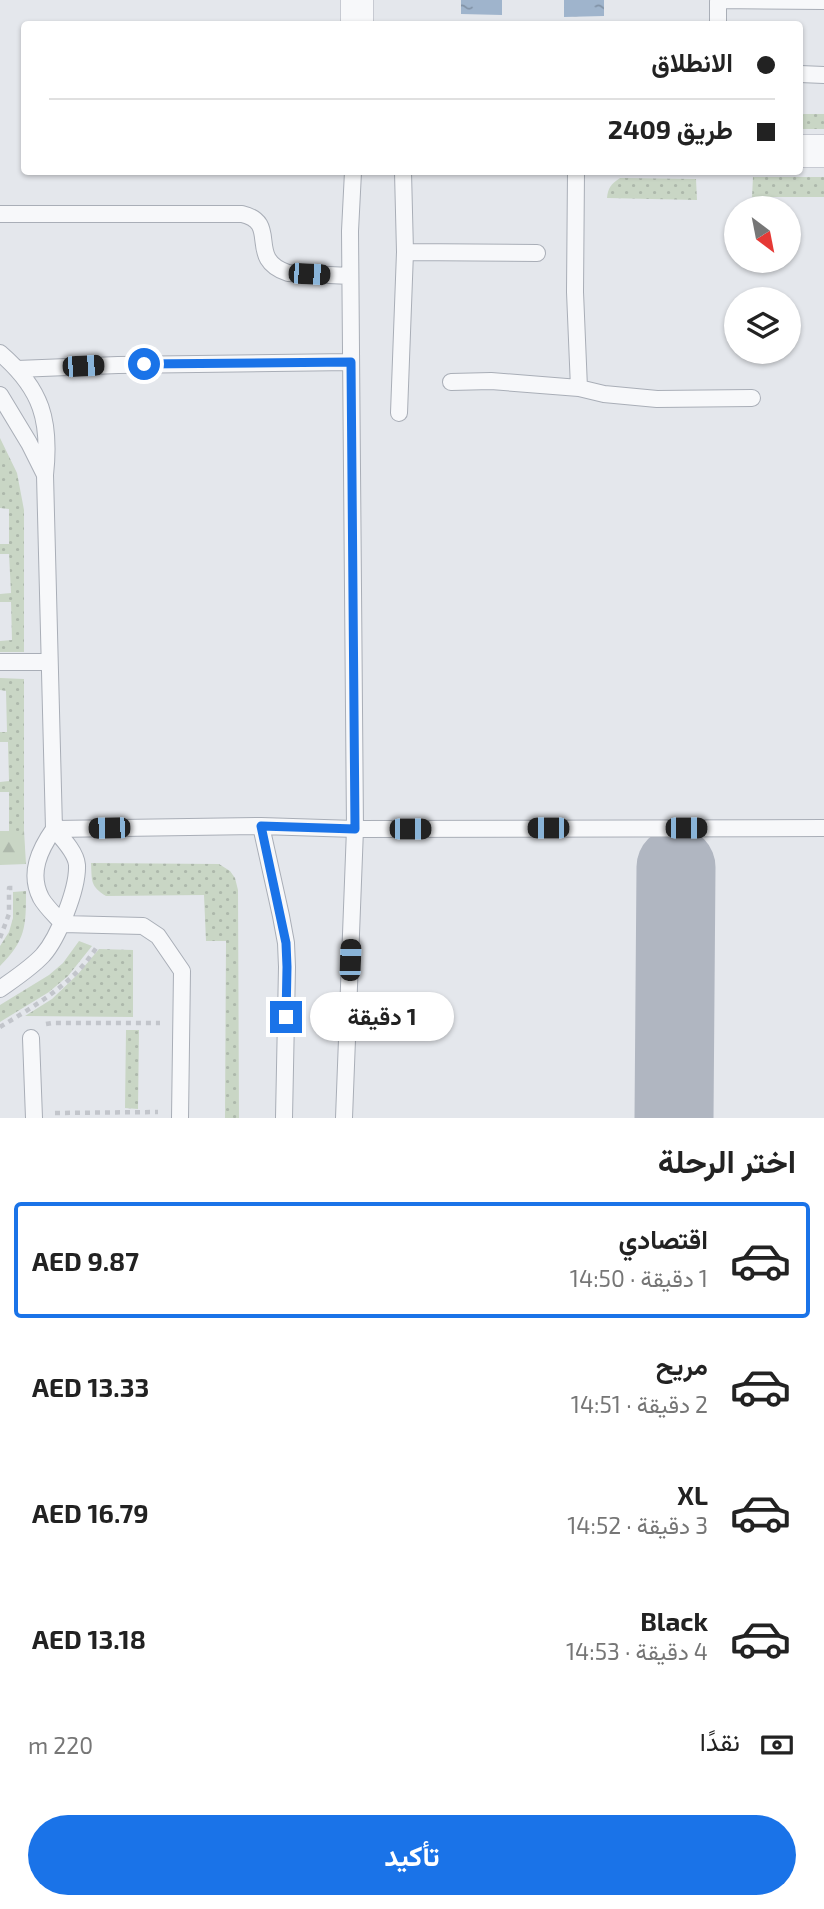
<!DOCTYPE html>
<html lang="ar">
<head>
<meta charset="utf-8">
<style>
  :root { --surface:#fff; --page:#f6f6f6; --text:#222; --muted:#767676; --line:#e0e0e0; --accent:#1a73e8 }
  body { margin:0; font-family:"Exo 2",Vazirmatn,sans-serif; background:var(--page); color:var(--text); direction:rtl; height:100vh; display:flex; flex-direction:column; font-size:26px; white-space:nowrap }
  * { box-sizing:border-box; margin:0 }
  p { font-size:23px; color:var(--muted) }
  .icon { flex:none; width:38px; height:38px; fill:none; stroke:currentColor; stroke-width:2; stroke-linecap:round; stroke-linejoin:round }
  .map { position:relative; height:1118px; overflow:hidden; direction:ltr }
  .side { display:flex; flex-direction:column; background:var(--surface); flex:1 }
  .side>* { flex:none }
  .hud { position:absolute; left:21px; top:21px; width:782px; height:154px; border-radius:7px; box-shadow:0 2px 5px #0004; direction:rtl; display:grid; align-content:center; height:154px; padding:0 28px; background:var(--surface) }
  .needle { width:46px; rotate:148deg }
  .tools { position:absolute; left:724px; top:196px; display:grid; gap:14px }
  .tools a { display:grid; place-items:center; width:77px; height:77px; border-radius:50%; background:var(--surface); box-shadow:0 2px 5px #0004; font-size:35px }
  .end { position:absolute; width:32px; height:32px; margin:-16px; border:9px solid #1a73e8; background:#fff; box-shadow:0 0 0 4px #fff }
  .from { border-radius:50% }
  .bubble { position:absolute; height:49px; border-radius:24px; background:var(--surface); box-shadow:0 2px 5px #0004; font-size:23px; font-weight:700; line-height:49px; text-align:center; direction:rtl }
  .car { position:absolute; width:21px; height:42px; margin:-21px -10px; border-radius:9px; box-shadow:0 0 5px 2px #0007; background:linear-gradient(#222 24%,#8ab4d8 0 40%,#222 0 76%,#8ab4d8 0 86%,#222 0) }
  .hud b { display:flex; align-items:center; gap:24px; height:66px; font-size:26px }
  .hud b+b { border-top:2px solid var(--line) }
  .hud i { width:18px; height:18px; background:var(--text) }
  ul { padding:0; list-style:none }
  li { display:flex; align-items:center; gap:21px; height:116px; margin:0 14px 10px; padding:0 14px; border:4px solid transparent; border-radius:7px }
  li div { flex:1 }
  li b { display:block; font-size:26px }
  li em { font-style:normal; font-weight:700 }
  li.on { border-color:var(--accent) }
  li>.icon { width:63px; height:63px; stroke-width:1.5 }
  h2 { padding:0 28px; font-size:32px; line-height:84px }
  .pay { display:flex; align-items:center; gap:18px; height:77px; padding:0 28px; font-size:26px }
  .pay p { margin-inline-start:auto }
  .button { display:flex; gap:14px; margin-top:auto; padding:14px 28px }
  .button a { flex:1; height:80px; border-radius:42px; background:var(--accent); color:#fff; font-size:28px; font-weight:700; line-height:80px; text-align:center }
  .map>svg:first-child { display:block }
  .grass { fill:url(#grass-dots) }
  .forest { fill:url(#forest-firs) }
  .water { fill:url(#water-ripples) }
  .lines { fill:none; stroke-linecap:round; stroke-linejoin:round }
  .taxiway { stroke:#b0b6c1; stroke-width:79 }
  .service-casing { stroke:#a9aeb7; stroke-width:18 }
  .minor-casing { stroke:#a9aeb7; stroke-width:33 }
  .path { stroke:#c2c5cb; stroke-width:4.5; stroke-dasharray:5 5; stroke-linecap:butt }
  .service { stroke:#f7f8fa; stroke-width:16 }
  .minor { stroke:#f7f8fa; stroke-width:32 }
  .route { stroke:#1a73e8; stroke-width:9 }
</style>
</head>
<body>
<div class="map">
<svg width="824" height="1118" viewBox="0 0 824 1118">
  <defs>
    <pattern id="grass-dots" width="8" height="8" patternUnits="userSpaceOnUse" patternTransform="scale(1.75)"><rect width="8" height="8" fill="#c9d6c5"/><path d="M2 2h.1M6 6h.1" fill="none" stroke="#adb8ab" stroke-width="1.8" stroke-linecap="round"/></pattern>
    <pattern id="forest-firs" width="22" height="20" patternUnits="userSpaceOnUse" patternTransform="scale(1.75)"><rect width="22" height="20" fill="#c9d6c5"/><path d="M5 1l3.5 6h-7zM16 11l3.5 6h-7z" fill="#adb8ab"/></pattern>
    <pattern id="water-ripples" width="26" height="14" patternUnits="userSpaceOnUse" patternTransform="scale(1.75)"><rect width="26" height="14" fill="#9fb4cc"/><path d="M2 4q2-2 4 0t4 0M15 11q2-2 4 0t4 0" fill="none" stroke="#8293a7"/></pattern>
  </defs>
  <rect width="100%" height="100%" fill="#e4e7ec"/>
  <path class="grass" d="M800,114H824V129H800Z
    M753,177H824V197H752Z
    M620,178L696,179L697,200L607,198C608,188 611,184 620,178Z
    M0,438L17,473L24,510V652H0V641L12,640L11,602H0V594L11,593L9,554H0V544H9V509L0,508Z
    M0,678L24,679V831H9V792H0V782L9,781L8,742H0V732H7L6,691L0,690Z
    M91,863L219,864L230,871L235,878L238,890L239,1118H225L226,941H206L204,895L106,896C90,886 92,881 91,863Z
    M26,891C26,926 26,940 0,966V946L9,932L13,918V892Z
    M79,941L92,946L68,976L49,992L0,1022V1005L49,975L63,963Z
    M99,949L133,950V1017L25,1016L52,999L78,974Z
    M126,1030H139L138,1109L125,1108Z"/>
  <path class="forest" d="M24,831L26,864L0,865V831Z"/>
  <path class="water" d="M461,0H502V15L461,14Z
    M564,0H604V16L564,17Z"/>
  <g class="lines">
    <path class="taxiway" d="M674,1118L676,867"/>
    <defs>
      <path id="service" d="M718,0L824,1
        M718,24V0
        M800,74L824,75
        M576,172L575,292L579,388
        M0,214H242C281,223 245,259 288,273L350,276
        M405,252L537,253
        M0,353C42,389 51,421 45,475L54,829C40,849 28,873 41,898C46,907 56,916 63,924L143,926L158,936L182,971L180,1118
        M17,369L118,365L351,362
        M451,382L491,381L579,388L604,394L657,399L752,398
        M0,395L29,443L45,475
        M399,413L405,252L403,172
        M0,662H48
        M261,826L281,916L286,943L287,967L284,1118
        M54,829L261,826L355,829L824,828
        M0,989C14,979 31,968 43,955C58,938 78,889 77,865C76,852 62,838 54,829
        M31,1038L34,1118
        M344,1118L355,829L350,231L353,172"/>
      <path id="minor" d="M357,24V0
        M800,151H824"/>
    </defs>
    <use href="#service" class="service-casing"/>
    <use href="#minor" class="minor-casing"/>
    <path class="path" d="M0,938L9,914V888H16
      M46,1024L52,1023H160
      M0,1027C36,1005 75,983 98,945
      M55,1113L158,1112"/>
    <use href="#service" class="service"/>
    <use href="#minor" class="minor"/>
  </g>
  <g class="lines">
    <path class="route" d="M144,364L351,362L355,829L261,826L286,943L287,967L286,1017"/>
  </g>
</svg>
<div class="tools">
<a><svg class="needle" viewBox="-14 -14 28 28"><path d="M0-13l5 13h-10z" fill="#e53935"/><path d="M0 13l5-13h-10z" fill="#767676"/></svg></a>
<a><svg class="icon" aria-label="layers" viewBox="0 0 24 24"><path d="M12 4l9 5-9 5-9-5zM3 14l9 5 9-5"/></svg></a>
</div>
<i class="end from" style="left:144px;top:364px"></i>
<i class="end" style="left:286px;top:1017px"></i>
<div class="bubble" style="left:310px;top:992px;width:144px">1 دقيقة</div>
<i class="car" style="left:309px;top:274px;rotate:93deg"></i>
<i class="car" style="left:83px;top:366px;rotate:87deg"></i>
<i class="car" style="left:109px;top:828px;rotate:269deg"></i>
<i class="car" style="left:548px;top:828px;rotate:270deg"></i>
<i class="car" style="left:686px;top:828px;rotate:90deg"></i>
<i class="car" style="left:410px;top:829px;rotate:90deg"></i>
<i class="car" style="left:350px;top:960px;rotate:2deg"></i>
<div class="hud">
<b><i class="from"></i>الانطلاق</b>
<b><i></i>طريق 2409</b>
</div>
</div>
<section class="side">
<h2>اختر الرحلة</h2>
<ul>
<li class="on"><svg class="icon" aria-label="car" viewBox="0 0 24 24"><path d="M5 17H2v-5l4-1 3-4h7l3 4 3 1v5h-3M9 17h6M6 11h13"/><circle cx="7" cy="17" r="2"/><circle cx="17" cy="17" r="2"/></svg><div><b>اقتصادي</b><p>1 دقيقة · 14:50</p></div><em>AED 9.87</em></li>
<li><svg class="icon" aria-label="car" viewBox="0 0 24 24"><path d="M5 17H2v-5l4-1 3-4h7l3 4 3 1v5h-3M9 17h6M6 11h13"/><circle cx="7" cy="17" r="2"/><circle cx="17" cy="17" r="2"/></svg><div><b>مريح</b><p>2 دقيقة · 14:51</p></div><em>AED 13.33</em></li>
<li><svg class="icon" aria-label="car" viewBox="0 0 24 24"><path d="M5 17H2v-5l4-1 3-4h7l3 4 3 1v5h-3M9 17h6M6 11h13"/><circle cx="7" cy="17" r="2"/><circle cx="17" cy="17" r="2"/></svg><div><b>XL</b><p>3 دقيقة · 14:52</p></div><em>AED 16.79</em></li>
<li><svg class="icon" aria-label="car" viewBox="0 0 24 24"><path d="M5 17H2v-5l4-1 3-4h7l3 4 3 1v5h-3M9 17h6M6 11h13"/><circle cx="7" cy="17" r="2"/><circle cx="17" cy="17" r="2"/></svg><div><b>Black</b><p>4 دقيقة · 14:53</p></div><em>AED 13.18</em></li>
</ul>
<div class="pay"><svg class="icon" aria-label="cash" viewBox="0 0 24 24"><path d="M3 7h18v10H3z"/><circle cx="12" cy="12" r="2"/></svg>نقدًا<p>220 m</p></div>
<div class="button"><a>تأكيد</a></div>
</section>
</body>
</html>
